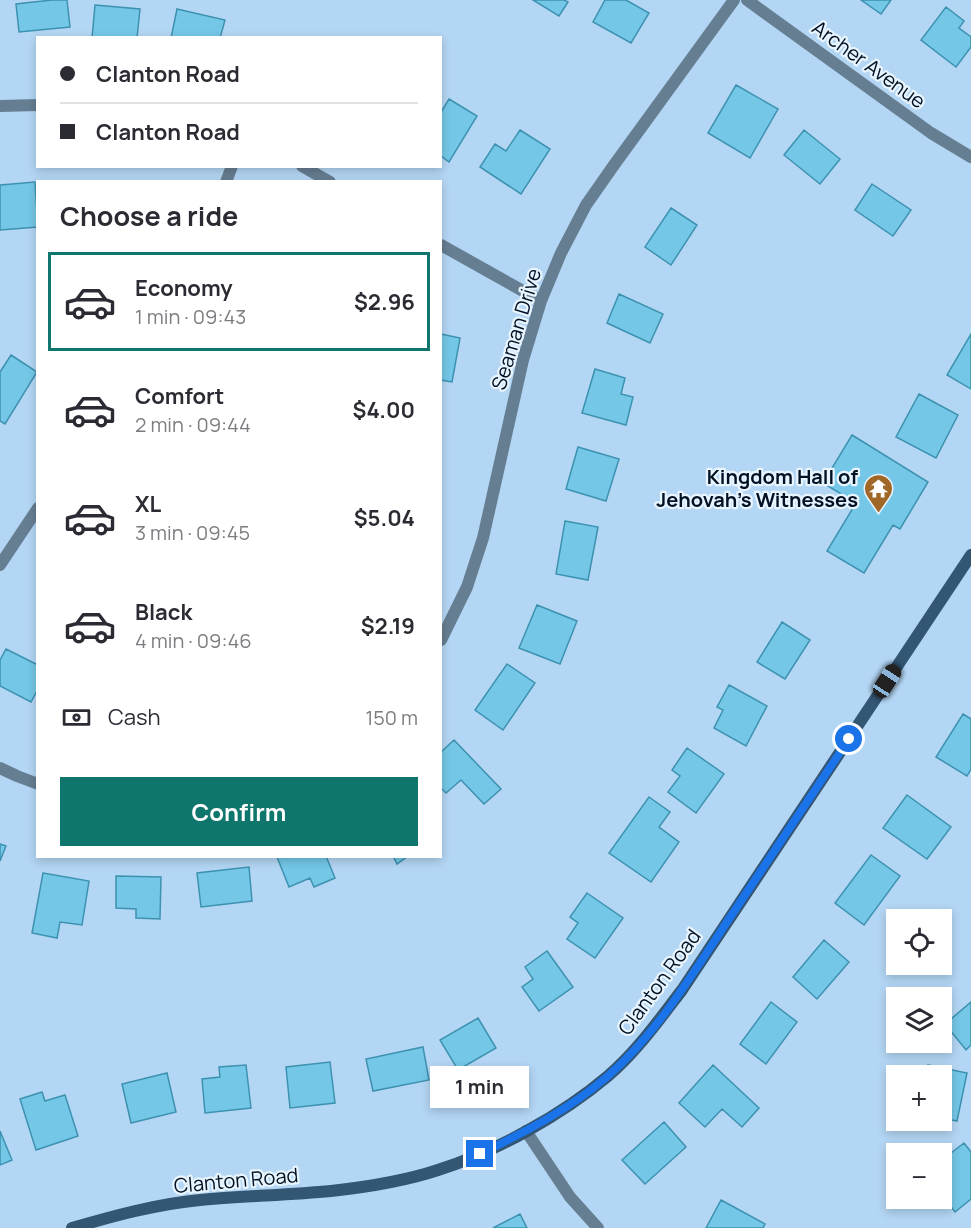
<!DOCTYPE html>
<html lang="en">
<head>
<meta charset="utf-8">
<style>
  :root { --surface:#fff; --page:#f7f7f7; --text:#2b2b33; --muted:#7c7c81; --line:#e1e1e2; --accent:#0f766e }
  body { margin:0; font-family:Manrope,sans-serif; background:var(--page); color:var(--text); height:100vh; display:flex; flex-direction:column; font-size:22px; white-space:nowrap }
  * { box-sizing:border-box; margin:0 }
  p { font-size:20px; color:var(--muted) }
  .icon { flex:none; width:33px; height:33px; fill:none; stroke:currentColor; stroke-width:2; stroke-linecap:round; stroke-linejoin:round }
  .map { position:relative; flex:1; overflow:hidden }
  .panel { position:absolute; left:36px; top:180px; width:406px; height:678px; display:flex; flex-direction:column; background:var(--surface); border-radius:0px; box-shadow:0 3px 9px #0003 }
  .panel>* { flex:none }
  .guide { position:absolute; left:36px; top:36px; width:406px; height:132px; border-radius:0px; box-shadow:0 3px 9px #0003; display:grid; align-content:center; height:132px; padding:0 24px; background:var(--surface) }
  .tools { position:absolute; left:886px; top:909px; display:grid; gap:12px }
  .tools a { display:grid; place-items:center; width:66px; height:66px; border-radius:0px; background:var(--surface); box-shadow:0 3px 9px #0003; font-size:30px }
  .end { position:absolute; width:27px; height:27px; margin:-14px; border:8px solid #1a73e8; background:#fff; box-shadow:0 0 0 3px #fff }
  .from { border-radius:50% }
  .bubble { position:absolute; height:42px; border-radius:0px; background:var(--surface); box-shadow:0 3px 9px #0003; font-size:20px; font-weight:700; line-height:42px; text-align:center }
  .car { position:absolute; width:18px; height:36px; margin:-18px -9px; border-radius:8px; box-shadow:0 0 4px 2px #0007; background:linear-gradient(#222 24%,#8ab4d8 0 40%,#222 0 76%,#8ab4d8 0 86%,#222 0) }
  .guide b { display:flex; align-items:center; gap:21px; height:57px; font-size:22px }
  .guide b+b { border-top:2px solid var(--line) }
  .guide i { width:15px; height:15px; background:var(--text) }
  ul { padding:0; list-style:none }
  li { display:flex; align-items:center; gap:18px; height:99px; margin:0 12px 9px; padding:0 12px; border:3px solid transparent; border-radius:0px }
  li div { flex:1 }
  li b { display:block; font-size:22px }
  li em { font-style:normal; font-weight:700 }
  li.selected { border-color:var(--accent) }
  li>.icon { width:54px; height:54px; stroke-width:1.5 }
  h2 { padding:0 24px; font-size:27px; line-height:72px }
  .pay { display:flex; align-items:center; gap:15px; height:66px; padding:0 24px; font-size:22px }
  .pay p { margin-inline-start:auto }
  .button { display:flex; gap:12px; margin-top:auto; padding:12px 24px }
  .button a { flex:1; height:69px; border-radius:0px; background:var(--accent); color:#fff; font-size:24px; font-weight:700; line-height:69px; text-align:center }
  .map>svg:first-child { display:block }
  .building { fill:#74c7e7; stroke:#3d92b0; stroke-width:1.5 }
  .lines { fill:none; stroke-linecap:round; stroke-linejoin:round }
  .minor { stroke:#667e92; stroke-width:12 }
  .secondary { stroke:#335673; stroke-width:12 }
  .route { stroke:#1a73e8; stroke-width:8 }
  .labels { text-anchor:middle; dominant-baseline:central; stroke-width:4.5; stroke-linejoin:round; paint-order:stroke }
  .street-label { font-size:20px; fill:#001224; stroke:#e8f4fe }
  .poi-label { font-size:20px; font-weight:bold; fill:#001224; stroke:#e8f4fe; text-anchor:end }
</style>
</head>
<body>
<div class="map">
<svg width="971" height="1228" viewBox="0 0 971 1228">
  <rect width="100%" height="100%" fill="#b3d6f4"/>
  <path class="building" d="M52,0H67L70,27L19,32L16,4Z
    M533,0H564L568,2L559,16Z
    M605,0H626L649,13L631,43L593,22Z
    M861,0H891L881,14Z
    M95,5L140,9L137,38H92Z
    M946,7L964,21L959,28L971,37V47L956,67L921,40Z
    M177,9L225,20L220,38H171Z
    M736,85L778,109L750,158L708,133Z
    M449,99L477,116L449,162L441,156V112Z
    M520,130L550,149L521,194L480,167L495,144L506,151Z
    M804,130L840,159L820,184L784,155Z
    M35,182L38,227L0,230V185Z
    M872,184L911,210L893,236L855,210Z
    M671,208L697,225L671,265L645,247Z
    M619,294L663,314L650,343L607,323Z
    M441,334L460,338L452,382L441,380Z
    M971,334V389L947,375Z
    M11,355L37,372L5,424L0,421V372Z
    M595,369L625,378L621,394L633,397L626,425L582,413Z
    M919,394L958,415L936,458L896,437Z
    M852,435L928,482L900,529L893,525L864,573L827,551L856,503L823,483Z
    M578,447L619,459L606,501L566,489Z
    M565,521L598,527L588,580L556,574Z
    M537,605L577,621L560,664L519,648Z
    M782,622L810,640L785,679L757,662Z
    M6,649L38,665V689L31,702L0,686V660Z
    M507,664L535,683L503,730L475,710Z
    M729,685L767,706L746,746L714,728L723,710L717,707Z
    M963,714L971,719V769L967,776L936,757Z
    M454,740L501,789L484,804L461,780L446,793L441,788V752Z
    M687,748L724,774L696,813L668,792L680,776L672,770Z
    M907,795L951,827L927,859L883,828Z
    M649,797L670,812L659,827L679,842L651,882L609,853Z
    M0,844L6,846L0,861Z
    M871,855L900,876L864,925L835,903Z
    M326,856L335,878L314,887L310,878L289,887L277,857Z
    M393,856H408L397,864Z
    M249,867L252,901L201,907L197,873Z
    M43,873L89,881L82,925L60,922L57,938L32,933Z
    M116,876L161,877L160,919L136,918V909L116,908Z
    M587,893L623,918L595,958L567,939L578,923L570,917Z
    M824,940L849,962L817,999L793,977Z
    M547,951L573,987L539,1011L522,987L533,979L525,967Z
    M771,1002L797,1022L766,1064L740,1044Z
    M971,1002V1045L966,1050L945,1024Z
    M478,1018L496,1048L458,1070L440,1040Z
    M423,1047L429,1080L373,1091L366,1059Z
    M330,1062L335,1103L290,1108L286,1067Z
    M246,1065L251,1108L205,1113L202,1079L220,1077L219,1067Z
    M713,1065L759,1108L742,1127L722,1109L705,1127L679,1103Z
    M928,1065L967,1073L957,1121L942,1118V1076H926Z
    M167,1073L176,1112L131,1123L122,1084Z
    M42,1092L45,1101L65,1095L78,1136L36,1150L20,1099Z
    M664,1122L686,1147L645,1184L622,1160Z
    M0,1131L12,1160L0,1165Z
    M964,1143L971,1152V1199L955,1212L942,1195V1160Z
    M721,1200L765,1224L763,1228H706Z
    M520,1214L527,1228H493Z"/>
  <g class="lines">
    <path class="minor" d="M747,0L931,133L971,157
      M0,106L38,105
      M302,166L330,182
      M226,182L232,166
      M441,245L541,301
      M0,565L38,508
      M441,640L467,587L483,538L523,360L541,301L561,253L586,205L614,165L734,0
      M0,768L17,776L38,784
      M526,1131L570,1197L598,1228"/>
    <path class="secondary" d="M72,1228C113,1216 157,1204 200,1200C244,1196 288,1195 331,1191C367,1187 405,1181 438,1170C495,1152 562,1115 608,1076C637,1051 659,1020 682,990L971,555"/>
  </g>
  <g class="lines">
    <path class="route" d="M480,1154C525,1132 570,1109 608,1076C656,1034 690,978 725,925C766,863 808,801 849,739"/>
  </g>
  <defs>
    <symbol id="temple-pin" viewBox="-11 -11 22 30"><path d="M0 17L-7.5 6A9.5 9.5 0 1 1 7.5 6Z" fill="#a16726" stroke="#e8f4fe"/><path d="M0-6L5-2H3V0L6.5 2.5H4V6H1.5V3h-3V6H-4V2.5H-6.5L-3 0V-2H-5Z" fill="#fff"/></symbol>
  </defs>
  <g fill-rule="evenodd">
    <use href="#temple-pin" x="862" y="472" width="33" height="45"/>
  </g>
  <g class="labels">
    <g class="street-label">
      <text transform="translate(869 64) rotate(36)">Archer Avenue</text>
      <text transform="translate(516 329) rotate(-73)">Seaman Drive</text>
      <text transform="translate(659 982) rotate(-54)">Clanton Road</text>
      <text transform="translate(236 1180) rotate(-5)">Clanton Road</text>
    </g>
    <g class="poi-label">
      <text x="858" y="476">Kingdom Hall of<tspan x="858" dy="23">Jehovah’s Witnesses</tspan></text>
    </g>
  </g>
</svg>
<div class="tools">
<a><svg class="icon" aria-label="locate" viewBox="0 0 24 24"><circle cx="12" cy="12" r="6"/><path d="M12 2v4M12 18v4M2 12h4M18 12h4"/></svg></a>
<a><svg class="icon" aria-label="layers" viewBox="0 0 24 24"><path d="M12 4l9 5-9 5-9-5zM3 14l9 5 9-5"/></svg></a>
<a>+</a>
<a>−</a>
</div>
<i class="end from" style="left:849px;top:739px"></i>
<i class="end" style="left:480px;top:1154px"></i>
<div class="bubble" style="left:430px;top:1066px;width:99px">1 min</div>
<i class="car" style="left:887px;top:681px;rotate:33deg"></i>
<div class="guide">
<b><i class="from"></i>Clanton Road</b>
<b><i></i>Clanton Road</b>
</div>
<section class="panel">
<h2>Choose a ride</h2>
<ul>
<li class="selected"><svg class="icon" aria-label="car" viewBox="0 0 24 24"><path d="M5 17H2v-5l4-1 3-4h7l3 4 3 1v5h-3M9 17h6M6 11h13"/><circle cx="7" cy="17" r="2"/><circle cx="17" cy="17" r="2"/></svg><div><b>Economy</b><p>1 min · 09:43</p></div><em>$2.96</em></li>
<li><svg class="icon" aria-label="car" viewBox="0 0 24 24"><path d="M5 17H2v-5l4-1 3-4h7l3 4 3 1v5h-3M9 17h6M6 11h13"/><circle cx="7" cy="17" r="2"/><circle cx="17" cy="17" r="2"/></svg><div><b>Comfort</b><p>2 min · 09:44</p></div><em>$4.00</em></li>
<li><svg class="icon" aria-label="car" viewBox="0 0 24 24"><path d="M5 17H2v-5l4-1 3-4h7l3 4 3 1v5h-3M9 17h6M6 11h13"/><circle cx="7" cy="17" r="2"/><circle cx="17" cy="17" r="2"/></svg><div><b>XL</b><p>3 min · 09:45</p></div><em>$5.04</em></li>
<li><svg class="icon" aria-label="car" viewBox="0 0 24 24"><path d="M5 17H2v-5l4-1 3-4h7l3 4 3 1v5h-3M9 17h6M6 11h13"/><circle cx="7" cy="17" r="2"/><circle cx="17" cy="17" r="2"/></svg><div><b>Black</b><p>4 min · 09:46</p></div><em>$2.19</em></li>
</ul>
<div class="pay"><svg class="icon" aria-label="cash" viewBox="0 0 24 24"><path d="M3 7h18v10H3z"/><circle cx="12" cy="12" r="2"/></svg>Cash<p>150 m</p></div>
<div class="button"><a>Confirm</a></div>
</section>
</div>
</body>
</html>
